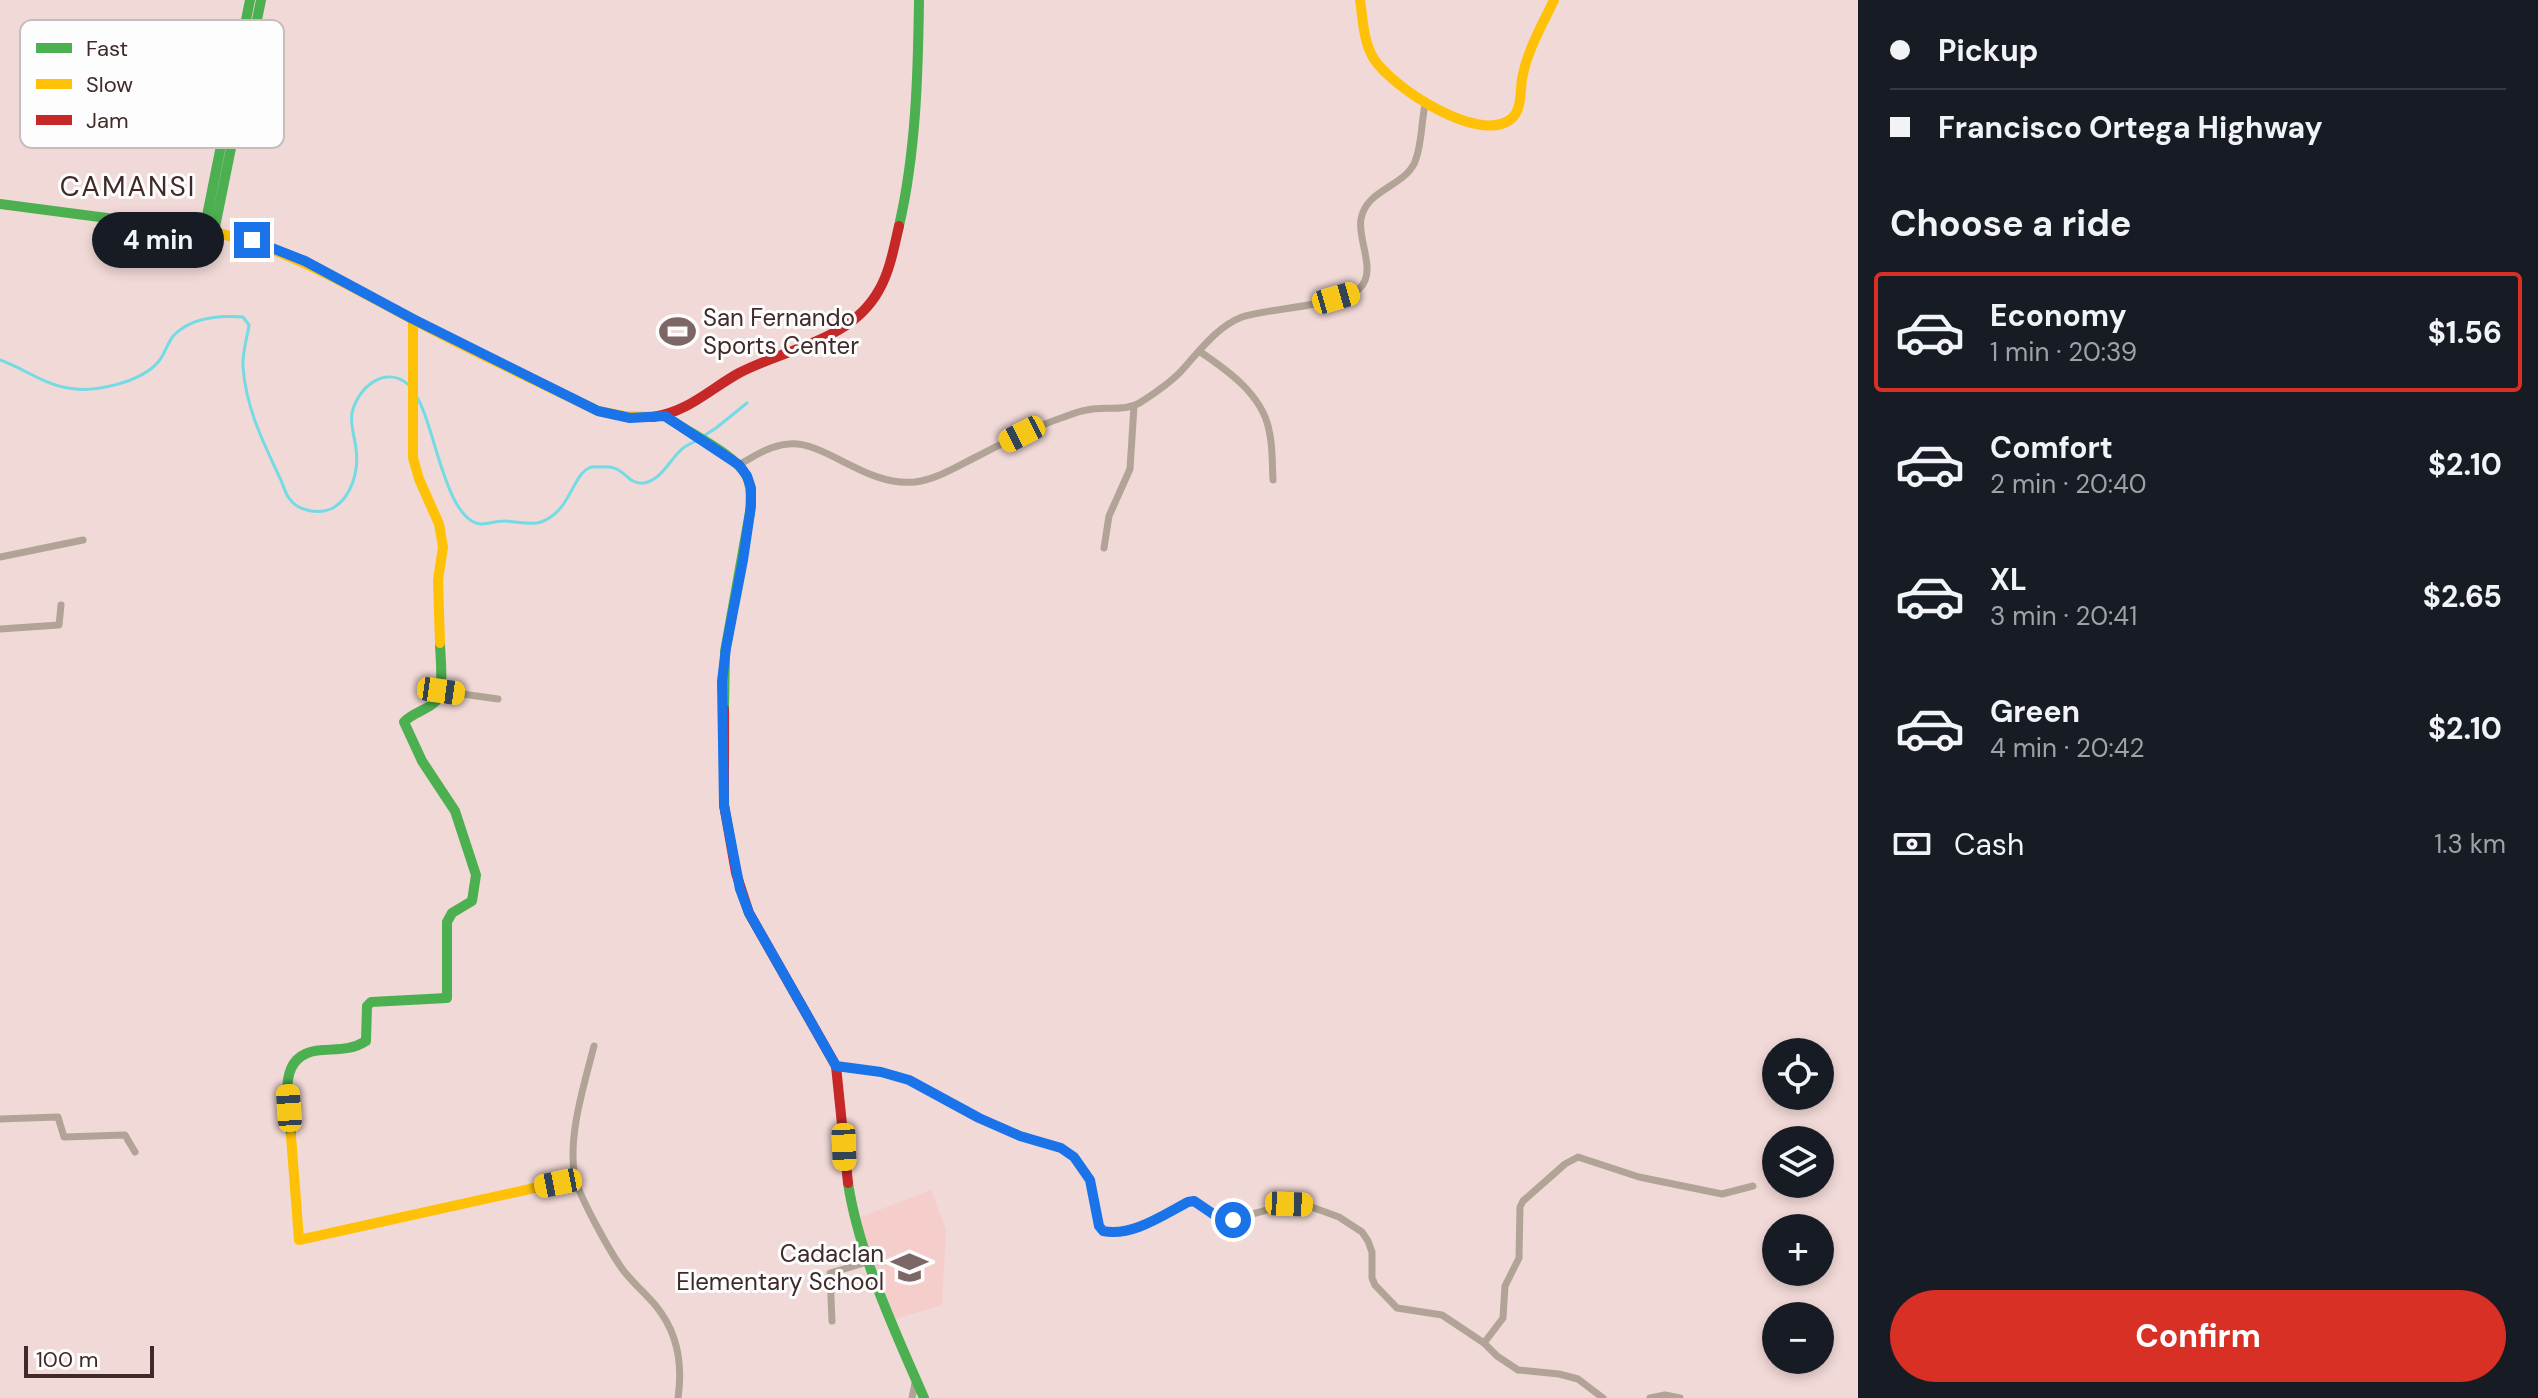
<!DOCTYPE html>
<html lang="en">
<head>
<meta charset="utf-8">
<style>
  :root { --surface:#171b24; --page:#20242c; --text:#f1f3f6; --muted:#9ea1a6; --line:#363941; --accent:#d93025 }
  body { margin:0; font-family:"DM Sans",sans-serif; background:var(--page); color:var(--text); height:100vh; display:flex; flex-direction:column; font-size:30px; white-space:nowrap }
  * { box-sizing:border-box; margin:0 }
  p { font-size:26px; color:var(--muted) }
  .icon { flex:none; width:44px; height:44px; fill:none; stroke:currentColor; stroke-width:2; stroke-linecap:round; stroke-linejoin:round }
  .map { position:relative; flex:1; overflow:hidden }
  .drawer { display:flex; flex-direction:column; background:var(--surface); width:680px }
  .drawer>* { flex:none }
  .guide { display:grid; align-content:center; height:176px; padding:0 32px; background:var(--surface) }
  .tools { position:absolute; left:1762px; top:1038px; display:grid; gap:16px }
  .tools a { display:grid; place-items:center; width:72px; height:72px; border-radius:50%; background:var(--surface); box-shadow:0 4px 12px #0003; font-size:40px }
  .scale { position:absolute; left:24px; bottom:20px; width:130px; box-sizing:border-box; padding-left:8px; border:4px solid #3f2a29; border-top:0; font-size:22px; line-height:28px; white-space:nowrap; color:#3f2a29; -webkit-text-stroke:6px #fdfdfd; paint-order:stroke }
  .end { position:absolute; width:36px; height:36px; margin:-18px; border:10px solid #1a73e8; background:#fff; box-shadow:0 0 0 4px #fff }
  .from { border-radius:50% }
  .bubble { position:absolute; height:56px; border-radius:28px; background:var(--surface); box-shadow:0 4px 12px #0003; font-size:26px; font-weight:700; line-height:56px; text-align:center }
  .car { position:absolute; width:24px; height:48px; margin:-24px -12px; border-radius:10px; box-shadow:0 0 6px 2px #0007; background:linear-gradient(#f5c518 24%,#345 0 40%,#f5c518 0 76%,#345 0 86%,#f5c518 0) }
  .guide b { display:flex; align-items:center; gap:28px; height:76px; font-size:30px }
  .guide b+b { border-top:2px solid var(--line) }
  .guide i { width:20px; height:20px; background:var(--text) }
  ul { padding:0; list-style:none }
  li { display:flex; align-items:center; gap:24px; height:120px; margin:0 16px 12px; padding:0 16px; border:4px solid transparent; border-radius:8px }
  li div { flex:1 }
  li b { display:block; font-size:30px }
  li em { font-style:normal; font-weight:700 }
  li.active { border-color:var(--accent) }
  li>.icon { width:72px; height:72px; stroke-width:1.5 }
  h2 { padding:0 32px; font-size:36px; line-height:96px }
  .pay { display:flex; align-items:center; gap:20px; height:88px; padding:0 32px; font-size:30px }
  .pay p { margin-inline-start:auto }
  .cta { display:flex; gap:16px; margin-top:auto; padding:16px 32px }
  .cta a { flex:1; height:92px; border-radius:48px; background:var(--accent); color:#fff; font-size:32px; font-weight:700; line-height:92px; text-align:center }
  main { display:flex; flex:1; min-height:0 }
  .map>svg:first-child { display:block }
  .built { fill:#f5cecb }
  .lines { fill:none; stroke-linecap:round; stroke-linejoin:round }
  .stream { stroke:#72dbe4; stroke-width:3 }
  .street { stroke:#b1a497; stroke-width:7 }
  .fast { stroke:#4caf50; stroke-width:10 }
  .slow { stroke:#ffc107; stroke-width:10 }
  .jam { stroke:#c62828; stroke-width:10 }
  .route { stroke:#1a73e8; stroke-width:10 }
  .labels { text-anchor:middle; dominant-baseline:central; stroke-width:6; stroke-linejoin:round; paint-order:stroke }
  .poi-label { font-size:24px; fill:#3f2a29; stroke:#fdfdfd; text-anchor:start }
  .quarter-label { font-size:28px; letter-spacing:2px; fill:#3f2a29; stroke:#fdfdfd }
  .key { fill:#fdfdfd; stroke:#c4bebd; stroke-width:2 }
  .key-label { font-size:22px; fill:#3f2a29 }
</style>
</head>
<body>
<main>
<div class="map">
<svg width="1858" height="1398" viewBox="0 0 1858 1398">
  <rect width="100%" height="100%" fill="#f1d9d7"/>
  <path class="built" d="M931,1190L946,1230L942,1305L895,1319L858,1218Z"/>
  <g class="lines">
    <path class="stream" d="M0,360C23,368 43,384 68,388C93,393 141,383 159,361C165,354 167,343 174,335C192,317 219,315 243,317L249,325C247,339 242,353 243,367C246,407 262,440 279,476C283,483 284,492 289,498C297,511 319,515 333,508C352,497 359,470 356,449C355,438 350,425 352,413C358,386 387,364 410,386
      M416,396C434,421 445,520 480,524C488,524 497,521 505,521C516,521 530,526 541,522C570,512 572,476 589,468C592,466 597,467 601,467C626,464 625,485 644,483C661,480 669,461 680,451C684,446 690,444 696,441
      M702,437L716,428L747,403"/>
    <path class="street" d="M1199,351C1227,370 1262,394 1269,430C1273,446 1272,464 1273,480
      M739,465C754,456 771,445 789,444C826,441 866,487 915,482C937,479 956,467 976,457C1005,442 1034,427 1064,417C1072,414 1079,411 1087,410C1104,406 1126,412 1141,402C1155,393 1172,382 1183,369C1200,350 1218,326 1242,317C1269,308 1339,306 1359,289C1378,272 1357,240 1361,219C1366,190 1402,187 1414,164C1422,147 1421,123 1425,105
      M1104,548L1109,516L1130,469L1134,406
      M0,557L83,540
      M0,629L59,625L61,605
      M441,691L498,699
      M594,1046C584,1085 567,1138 575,1178C580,1198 610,1252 623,1270C633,1283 646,1294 656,1306C678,1333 683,1364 678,1398
      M836,1066L881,1072L909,1080L979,1118L1020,1136L1061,1148L1074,1157L1090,1180L1099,1226L1103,1231C1132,1237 1163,1215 1188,1202L1194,1201L1217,1218L1227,1221L1289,1204L1306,1205L1339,1217L1362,1232L1368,1241L1372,1252V1278L1375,1285L1397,1308L1442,1315L1484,1343L1497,1356L1518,1370L1559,1374L1578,1379L1603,1398
      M0,1119L58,1117L64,1137L125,1135L135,1152
      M832,1321L830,1273L871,1261
      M1484,1343L1503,1318L1505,1286L1519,1258L1520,1207L1523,1201L1565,1164L1578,1157L1639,1177L1722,1194L1753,1186
      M912,1398L915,1383
      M1650,1398L1665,1395L1680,1398"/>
    <path class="fast" d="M0,204L214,232L261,0
      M899,226C916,152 918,75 919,0
      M204,231L250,0
      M665,416C685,431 735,454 746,475C752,486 751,500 750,512L725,652L724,709
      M291,1136C289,1102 274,1052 323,1050C339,1049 352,1050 366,1041L367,1006L371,1002L447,998V922L452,913L472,901L476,875L455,811L422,761L404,722C413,712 428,710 436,701C445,691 440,656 440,643
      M848,1183C859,1255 895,1331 924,1398"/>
    <path class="slow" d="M1360,0C1363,19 1363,42 1374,59C1392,87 1479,145 1511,119C1522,110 1520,92 1522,79C1527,51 1542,25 1554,0
      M214,232C286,248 346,284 410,318C472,351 535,380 598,411L624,416L653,417
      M413,319V458L419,479L439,524L443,547L438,580L440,643
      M291,1136L299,1240L575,1179"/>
    <path class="jam" d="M653,417C688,412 710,389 739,373C787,348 851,341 879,290C890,271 894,247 899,226
      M724,709V805L736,873L749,913L836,1066L848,1183"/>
  </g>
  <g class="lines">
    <path class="route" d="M252,240L305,261L413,319L598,411L630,418L665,416L739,465L747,476L751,488V506L743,560L726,648L722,681L724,805L740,889L749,913L836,1066L881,1072L909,1080L979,1118L1020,1136L1061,1148L1074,1157L1090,1180L1099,1226L1103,1231C1132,1237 1163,1215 1188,1202L1194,1201L1222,1220H1233"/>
  </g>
  <defs>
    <symbol id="stadium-bare" viewBox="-9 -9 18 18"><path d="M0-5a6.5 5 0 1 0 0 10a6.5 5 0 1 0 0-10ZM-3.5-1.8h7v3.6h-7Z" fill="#7d6766" stroke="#fdfdfd" stroke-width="2.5" paint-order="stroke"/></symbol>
    <symbol id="school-bare" viewBox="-9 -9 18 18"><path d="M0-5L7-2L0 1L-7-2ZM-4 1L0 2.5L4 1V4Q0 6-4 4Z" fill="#7d6766" stroke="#fdfdfd" stroke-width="2.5" paint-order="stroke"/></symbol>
  </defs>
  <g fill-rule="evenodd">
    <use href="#stadium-bare" x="652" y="306" width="51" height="51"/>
    <use href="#school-bare" x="884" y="1242" width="51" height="51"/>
  </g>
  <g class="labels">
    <g class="poi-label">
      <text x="703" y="317">San Fernando<tspan x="703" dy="28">Sports Center</tspan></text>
      <text x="884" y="1253" text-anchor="end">Cadaclan<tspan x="884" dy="28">Elementary School</tspan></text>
    </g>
    <g class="quarter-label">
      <text x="128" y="186">CAMANSI</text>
    </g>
  </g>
  <rect x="20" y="20" width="264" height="128" rx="12" class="key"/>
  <rect x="36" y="43" width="36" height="10" fill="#4caf50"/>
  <rect x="36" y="79" width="36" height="10" fill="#ffc107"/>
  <rect x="36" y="115" width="36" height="10" fill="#c62828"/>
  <g class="key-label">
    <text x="86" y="56">Fast</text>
    <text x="86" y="92">Slow</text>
    <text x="86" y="128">Jam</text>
  </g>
</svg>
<div class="tools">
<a><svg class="icon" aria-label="locate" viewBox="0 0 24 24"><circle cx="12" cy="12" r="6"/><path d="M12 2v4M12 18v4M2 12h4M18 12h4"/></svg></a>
<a><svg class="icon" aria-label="layers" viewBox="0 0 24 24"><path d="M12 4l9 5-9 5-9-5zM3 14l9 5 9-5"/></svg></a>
<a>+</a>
<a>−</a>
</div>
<div class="scale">100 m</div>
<i class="end from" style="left:1233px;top:1220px"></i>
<i class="end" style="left:252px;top:240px"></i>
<div class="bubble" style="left:92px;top:212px;width:132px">4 min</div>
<i class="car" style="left:1336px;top:298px;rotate:74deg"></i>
<i class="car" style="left:1022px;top:434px;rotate:243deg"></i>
<i class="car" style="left:441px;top:691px;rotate:98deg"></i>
<i class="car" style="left:289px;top:1108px;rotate:356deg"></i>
<i class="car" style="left:844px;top:1147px;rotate:178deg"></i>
<i class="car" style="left:558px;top:1183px;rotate:259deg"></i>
<i class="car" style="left:1289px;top:1204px;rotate:92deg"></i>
</div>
<section class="drawer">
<div class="guide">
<b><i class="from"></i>Pickup</b>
<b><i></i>Francisco Ortega Highway</b>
</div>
<h2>Choose a ride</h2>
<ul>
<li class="active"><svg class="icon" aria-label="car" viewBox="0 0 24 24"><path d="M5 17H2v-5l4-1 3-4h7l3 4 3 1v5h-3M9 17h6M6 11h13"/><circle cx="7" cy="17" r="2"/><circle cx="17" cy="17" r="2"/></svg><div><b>Economy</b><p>1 min · 20:39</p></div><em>$1.56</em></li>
<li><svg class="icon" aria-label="car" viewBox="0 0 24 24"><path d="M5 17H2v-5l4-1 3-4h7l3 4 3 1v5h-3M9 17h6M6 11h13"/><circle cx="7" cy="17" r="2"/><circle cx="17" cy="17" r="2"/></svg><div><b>Comfort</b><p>2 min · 20:40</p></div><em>$2.10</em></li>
<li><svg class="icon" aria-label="car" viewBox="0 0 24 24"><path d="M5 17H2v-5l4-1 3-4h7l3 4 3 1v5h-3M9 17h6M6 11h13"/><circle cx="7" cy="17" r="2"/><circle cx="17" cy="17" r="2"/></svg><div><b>XL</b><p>3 min · 20:41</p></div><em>$2.65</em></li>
<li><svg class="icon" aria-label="car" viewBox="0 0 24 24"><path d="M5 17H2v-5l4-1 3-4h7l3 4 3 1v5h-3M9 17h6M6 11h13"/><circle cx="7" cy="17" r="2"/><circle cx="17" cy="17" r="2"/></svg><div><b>Green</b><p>4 min · 20:42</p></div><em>$2.10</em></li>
</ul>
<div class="pay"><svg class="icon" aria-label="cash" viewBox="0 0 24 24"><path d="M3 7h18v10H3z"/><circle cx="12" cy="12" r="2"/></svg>Cash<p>1.3 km</p></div>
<div class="cta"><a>Confirm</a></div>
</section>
</main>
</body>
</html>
